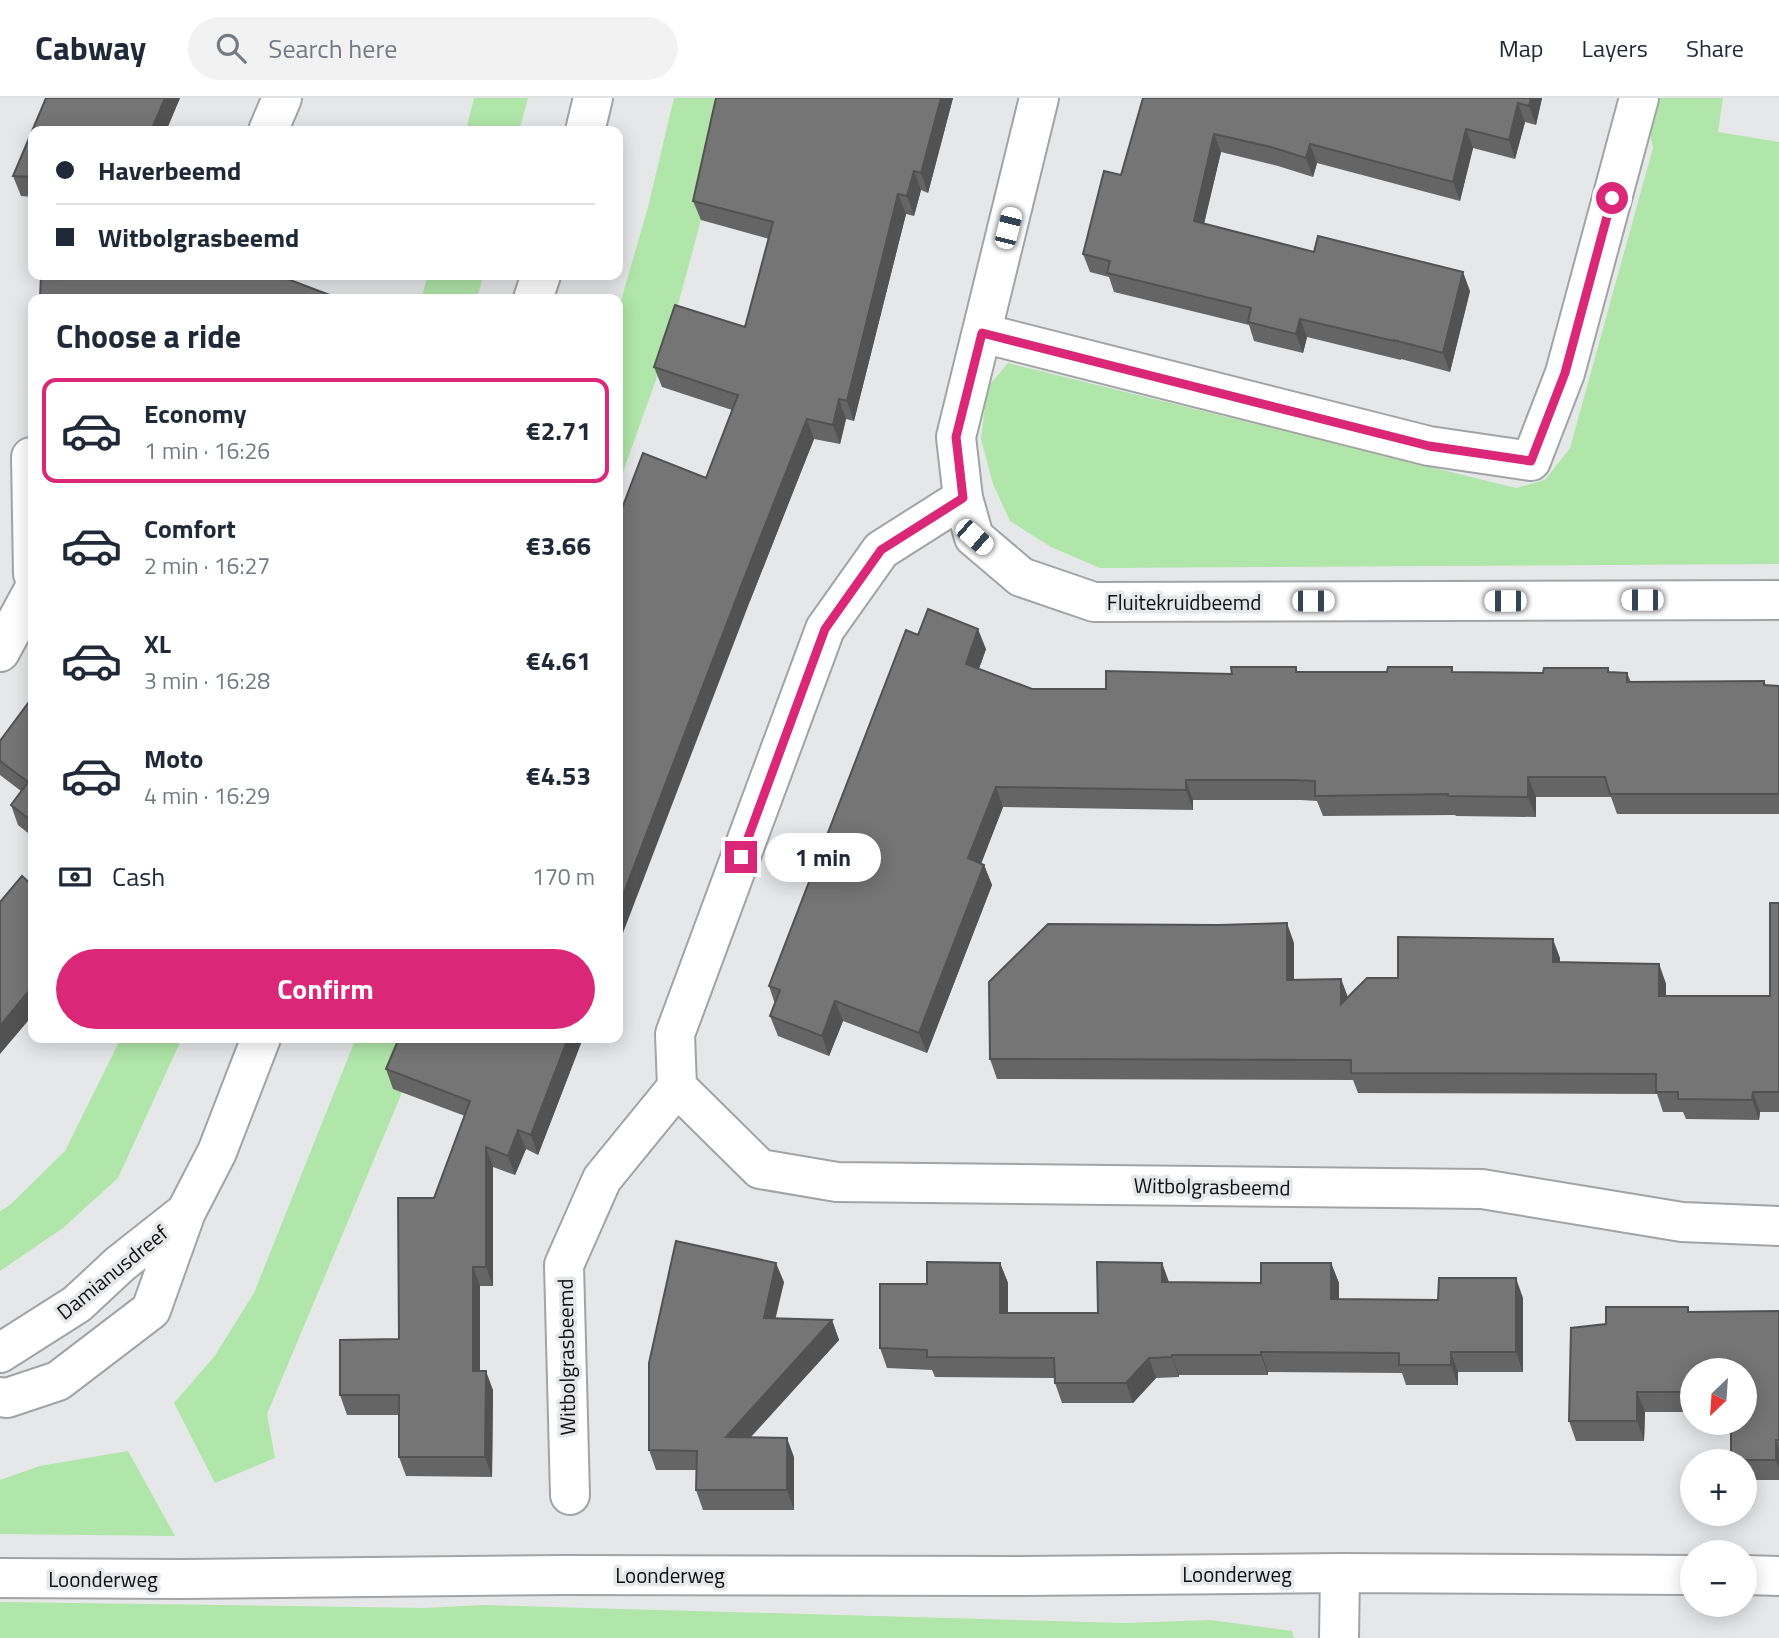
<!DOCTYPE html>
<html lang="en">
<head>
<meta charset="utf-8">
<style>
  :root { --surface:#fff; --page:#f2f2f3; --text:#1f2937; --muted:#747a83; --line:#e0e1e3; --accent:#db2777 }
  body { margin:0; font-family:"Titillium Web",sans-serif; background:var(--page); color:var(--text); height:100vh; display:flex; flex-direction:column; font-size:26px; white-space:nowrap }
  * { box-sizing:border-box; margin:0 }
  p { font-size:23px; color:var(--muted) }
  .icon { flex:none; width:38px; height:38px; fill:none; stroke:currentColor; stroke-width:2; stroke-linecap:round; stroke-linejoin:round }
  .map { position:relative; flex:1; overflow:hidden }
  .details { position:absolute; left:28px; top:196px; width:595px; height:749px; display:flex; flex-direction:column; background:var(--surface); border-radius:14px; box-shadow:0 4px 18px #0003 }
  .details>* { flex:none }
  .guide { position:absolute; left:28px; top:28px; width:595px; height:154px; border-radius:14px; box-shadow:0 4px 18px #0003; display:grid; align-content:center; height:154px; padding:0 28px; background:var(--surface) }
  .needle { width:46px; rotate:205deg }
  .controls { position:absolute; left:1680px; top:1260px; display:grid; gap:14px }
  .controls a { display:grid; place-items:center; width:77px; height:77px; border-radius:50%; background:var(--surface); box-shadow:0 4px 18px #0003; font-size:35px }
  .end { position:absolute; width:32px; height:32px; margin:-16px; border:9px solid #db2777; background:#fff; box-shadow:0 0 0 4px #fff }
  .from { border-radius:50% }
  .bubble { position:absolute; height:49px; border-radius:24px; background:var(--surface); box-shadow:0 4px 18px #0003; font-size:23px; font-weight:700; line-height:49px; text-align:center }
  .car { position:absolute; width:21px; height:42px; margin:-21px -10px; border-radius:9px; box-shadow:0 0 5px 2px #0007; background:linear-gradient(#fff 24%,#345 0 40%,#fff 0 76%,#345 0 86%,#fff 0) }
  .guide b { display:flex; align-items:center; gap:24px; height:66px; font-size:26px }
  .guide b+b { border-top:2px solid var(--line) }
  .guide i { width:18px; height:18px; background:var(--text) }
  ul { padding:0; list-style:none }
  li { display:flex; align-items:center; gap:21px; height:105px; margin:0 14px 10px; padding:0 14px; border:4px solid transparent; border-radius:14px }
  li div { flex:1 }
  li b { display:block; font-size:26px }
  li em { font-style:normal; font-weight:700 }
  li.selected { border-color:var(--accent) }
  li>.icon { width:63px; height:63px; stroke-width:1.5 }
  h2 { padding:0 28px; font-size:32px; line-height:84px }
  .pay { display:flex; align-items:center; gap:18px; height:77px; padding:0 28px; font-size:26px }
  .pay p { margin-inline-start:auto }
  .cta { display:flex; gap:14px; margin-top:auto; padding:14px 28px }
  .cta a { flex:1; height:80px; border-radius:42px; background:var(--accent); color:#fff; font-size:28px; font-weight:700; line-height:80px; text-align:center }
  header { display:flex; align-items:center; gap:42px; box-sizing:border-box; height:98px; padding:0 35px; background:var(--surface); border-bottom:2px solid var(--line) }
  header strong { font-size:33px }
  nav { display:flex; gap:38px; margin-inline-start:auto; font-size:24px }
  .search { width:490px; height:63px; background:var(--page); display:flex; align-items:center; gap:18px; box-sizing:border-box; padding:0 24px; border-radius:38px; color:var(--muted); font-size:26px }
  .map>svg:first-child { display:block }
  .green { fill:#b0e6a9 }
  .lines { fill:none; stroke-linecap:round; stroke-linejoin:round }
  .minor-casing { stroke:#a2a3a4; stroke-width:42 }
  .tertiary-casing { stroke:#a2a3a4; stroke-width:42 }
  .minor { stroke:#fff; stroke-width:38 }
  .tertiary { stroke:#fff; stroke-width:38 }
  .wall { fill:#656565 }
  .shaded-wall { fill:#535253 }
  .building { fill:#767576; stroke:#535253; stroke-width:2 }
  .route { stroke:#db2777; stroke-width:9 }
  .labels { text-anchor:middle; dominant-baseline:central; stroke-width:7; stroke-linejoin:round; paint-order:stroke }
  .street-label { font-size:21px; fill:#0e0f0f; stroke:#e6e7e9 }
</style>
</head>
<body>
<header>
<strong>Cabway</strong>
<div class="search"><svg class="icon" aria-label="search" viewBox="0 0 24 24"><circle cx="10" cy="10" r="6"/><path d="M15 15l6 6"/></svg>Search here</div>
<nav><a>Map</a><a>Layers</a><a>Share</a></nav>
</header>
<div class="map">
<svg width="1779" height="1540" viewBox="0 0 1779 1540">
  <rect width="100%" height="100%" fill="#e6e7e9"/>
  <path class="green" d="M474,0H528L519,33H466Z
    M674,0H734L663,262L618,388V213L648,109Z
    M1650,0H1723L1718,34L1779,44V466L1100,470L1051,449L1010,423L993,386L981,341L987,290L1008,265L1516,390L1545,382L1570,350L1653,50L1647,21Z
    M428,177H483L477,201H421Z
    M121,940H182L118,1080L63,1130L0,1173V1113L10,1107L65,1053Z
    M356,940H423L409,978L267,1316L275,1360L215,1385L174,1305L214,1259L254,1195Z
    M128,1353L175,1438L0,1436V1382L40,1368Z
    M0,1504L425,1510L483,1507L1125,1525L1210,1522L1292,1533L1294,1540H0Z"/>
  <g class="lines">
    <defs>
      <path id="minor" d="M1039,0L956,339L963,400L974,439L1021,479L1094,504L1779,502
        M268,33L282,0
        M982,235L1429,348L1531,363L1565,275L1639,0
        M31,359L33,476
        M963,400L881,452L825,531L675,936L677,989L760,1071L837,1084L1482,1091L1682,1124L1779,1128
        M0,554L33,493
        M570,1397L564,1167L602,1081L677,989
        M1745,1477L1779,1478
        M0,1480L182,1481L563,1477L1020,1478L1340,1475L1692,1477
        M1339,1540L1340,1475"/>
      <path id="tertiary" d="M585,33L593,0
        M533,201L541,177
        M0,1255L77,1206L120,1166L186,1114
        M0,1299L7,1300L58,1283L151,1212L186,1114L217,1054L261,940"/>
    </defs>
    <use href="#minor" class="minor-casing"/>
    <use href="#tertiary" class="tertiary-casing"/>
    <use href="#minor" class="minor"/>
    <use href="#tertiary" class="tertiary"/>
  </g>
  <path class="wall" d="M46,0H180L166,33H33V99L21,98L13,78Z
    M716,0H953L928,95L921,92L914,118L906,116L854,323L846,321L840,346L814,341L750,503L706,380L732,312L662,289L654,269L745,229L769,141L701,122L693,103Z
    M1143,0H1542L1536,27L1525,24L1515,61L1473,50L1460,103L1317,65L1313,79L1278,68L1221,54L1204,126L1470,193L1450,274L1401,261V262L1307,239L1303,255L1254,243L1249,227L1114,194L1109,179L1090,174L1083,156L1121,77Z
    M918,537L986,551L979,571L1032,591H1106L1232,576L1298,574L1543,575L1608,570L1609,574L1627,575L1631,584L1764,583L1766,587L1779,588V716H1617L1611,699H1536V719L1456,718L1455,717L1323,718L1317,703L1301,702H1193V712L1003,709L981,766L984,767L992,787L927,955L843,923L829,958L778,938L770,918L775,906L769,888Z
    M33,607V739L18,727L11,707L21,693L0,677V643Z
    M1779,805V1014H1760L1759,1022L1686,1021L1683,1014H1663L1657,996L1358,995L1353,982L997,981L990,961L1218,827L1294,845V882L1341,881L1348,899L1398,880L1560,860V864L1659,866L1666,886V898H1770Z
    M399,940H583L538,1057L526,1051L515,1077L493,1069V1188H480V1273L493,1292L492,1379L406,1378L399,1359V1317H347L340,1297L399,1241L434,1100L465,1018L393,991L386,971Z
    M1000,1165L1008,1185V1215H1098L1162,1165L1169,1184L1261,1185L1331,1165L1339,1185V1201L1438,1202L1523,1200V1274H1458V1287H1406L1402,1275L1268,1274V1277H1179V1279L1156,1280L1133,1305H1062L1055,1285V1280L935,1279L932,1272L887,1270L880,1250L927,1186Z
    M784,1184L775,1220L832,1222L839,1242L751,1339L794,1359V1412H703L696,1392L697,1372H656L649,1352Z
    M1779,1213V1382H1745V1363H1731V1362L1745,1272H1692V1314H1645L1644,1343H1576L1569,1323L1606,1226L1689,1214Z"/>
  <path class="shaded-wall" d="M165,0H180L166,33H151Z
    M941,0H953L928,95L921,75Z
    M1531,0H1542L1536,27L1529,8Z
    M1518,5L1525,24L1515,61L1509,42Z
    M1466,31L1473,50L1460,103L1453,84Z
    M1214,36L1221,54L1200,142L1194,123Z
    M1310,46L1317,65L1313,79L1306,60Z
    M914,73L921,92L914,118L907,98Z
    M898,96L906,116L854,323L847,303Z
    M1463,174L1470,193L1450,274L1443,255Z
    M1300,221L1307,239L1303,255L1296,236Z
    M839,301L846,321L840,346L833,327Z
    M807,321L814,341L750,503L618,848V810L743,483Z
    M978,531L986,551L973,586L966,566Z
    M1528,679L1536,699V719L1528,699Z
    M1186,682L1193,702V712L1186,692Z
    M996,689L1003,709L975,781L968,760Z
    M984,767L992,787L927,955L919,935Z
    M1287,825L1294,845V902L1287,882Z
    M1553,841L1560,860V884L1553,864Z
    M1659,866L1666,886V918L1659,898Z
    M1341,881L1348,901L1341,906Z
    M33,888V917L0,956V928Z
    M835,903L843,923L829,958L822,938Z
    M568,940H583L538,1057L531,1037Z
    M1753,994L1760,1014L1759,1022L1752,1002Z
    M518,1032L526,1051L515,1077L508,1058Z
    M486,1049L493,1069V1188L486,1169Z
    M776,1165L784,1184L771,1240L764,1220Z
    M1000,1165L1008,1185V1235L1000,1215Z
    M1162,1165L1169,1185L1162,1184Z
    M1331,1165L1339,1185V1221L1331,1201Z
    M473,1169L480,1188V1293L473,1273Z
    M1516,1180L1523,1200V1274L1516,1254Z
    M832,1222L839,1242L733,1358L726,1339Z
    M1261,1254L1268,1274V1277L1261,1257Z
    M1451,1254L1458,1274V1287L1451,1267Z
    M1172,1257L1179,1277V1279L1172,1259Z
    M1149,1260L1156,1280L1133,1305L1126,1285Z
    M486,1273L493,1292L492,1379L485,1359Z
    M1637,1294L1645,1314L1644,1343L1637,1323Z
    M787,1340L794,1359V1412L787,1392Z
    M1776,1342L1779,1351V1371L1776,1362Z"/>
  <path class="building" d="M46,0H165L151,33H33V79L13,78Z
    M716,0H941L921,75L914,73L907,98L898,96L847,303L839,301L833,327L807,321L743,483L618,810V421L643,355L706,380L738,297L654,269L675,207L745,229L773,124L693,103Z
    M1143,0H1531L1529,8L1518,5L1509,42L1466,31L1453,84L1310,46L1306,60L1271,49L1214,36L1194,123L1314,154L1318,138L1463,174L1443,255L1394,242V243L1300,221L1296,236L1248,224L1251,210L1107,175L1110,163L1083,156L1104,73L1121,77Z
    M41,177H277L340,201H40Z
    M928,511L978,531L966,566L1032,591H1106V573L1232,576L1231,569H1296V574H1387L1388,569H1452V574L1543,575L1544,570H1608V574L1627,575V584L1764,583V587L1779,588V696H1610L1605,679H1528V699L1448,698V696L1315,698V683L1294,682H1186V692L996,689L968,760L984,767L919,935L835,903L822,938L770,918L780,892L769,888L906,532L918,537Z
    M29,604L33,607V724L11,707L28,684L0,663V643Z
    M22,778L33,788V888L0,928V804Z
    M1770,805H1779V994H1753L1752,1002L1678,1001V994H1656V976L1351,975V962L990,961L989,884L1048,826L1218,827L1287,825V882L1341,881V906L1367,880H1398V839L1553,841V864L1659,866V898H1770Z
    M399,940H568L531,1037L518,1032L508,1058L486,1049V1169H473V1273H486L485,1359H399V1297H340V1242L399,1241L398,1100H434L470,1003L386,971Z
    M676,1143L776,1165L764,1220L832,1222L726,1339L787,1340V1392H696L697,1353L649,1352V1265Z
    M927,1164L1000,1165V1215H1098L1097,1164L1162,1165V1184L1261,1185V1165H1331V1201L1438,1202L1439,1180H1516V1254H1451V1267H1399V1255L1261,1254V1257H1172V1259L1149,1260L1126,1285H1055L1054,1260L927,1259V1252L880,1250V1186H927Z
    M1606,1209H1688V1214L1779,1213V1342H1776V1362H1731V1325H1745V1272H1692V1294H1637V1323H1569L1571,1230L1606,1226Z"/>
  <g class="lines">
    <path class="route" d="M741,759L825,531L881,452L963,400L956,339L982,235L1429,348L1531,363L1565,275L1612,100"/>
  </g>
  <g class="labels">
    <g class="street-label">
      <text x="1184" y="504">Fluitekruidbeemd</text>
      <text transform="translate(1212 1088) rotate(1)">Witbolgrasbeemd</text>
      <text transform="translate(112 1174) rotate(-39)">Damianusdreef</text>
      <text transform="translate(566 1259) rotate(-91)">Witbolgrasbeemd</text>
      <text x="1237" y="1476">Loonderweg</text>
      <text x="670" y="1477">Loonderweg</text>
      <text x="103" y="1481">Loonderweg</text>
    </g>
  </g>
</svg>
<div class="controls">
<a><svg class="needle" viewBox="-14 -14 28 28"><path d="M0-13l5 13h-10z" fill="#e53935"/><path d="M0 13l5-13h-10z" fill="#747a83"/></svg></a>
<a>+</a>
<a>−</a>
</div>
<i class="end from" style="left:1612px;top:100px"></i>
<i class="end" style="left:741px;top:759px"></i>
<div class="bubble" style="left:765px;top:735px;width:116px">1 min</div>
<i class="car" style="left:1008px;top:130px;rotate:14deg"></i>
<i class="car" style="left:974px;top:439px;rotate:131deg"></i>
<i class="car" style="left:1642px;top:502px;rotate:270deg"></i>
<i class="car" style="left:1313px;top:503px;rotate:90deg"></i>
<i class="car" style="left:1505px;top:503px;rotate:270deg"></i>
<div class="guide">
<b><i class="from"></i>Haverbeemd</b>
<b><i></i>Witbolgrasbeemd</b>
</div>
<section class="details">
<h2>Choose a ride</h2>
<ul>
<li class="selected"><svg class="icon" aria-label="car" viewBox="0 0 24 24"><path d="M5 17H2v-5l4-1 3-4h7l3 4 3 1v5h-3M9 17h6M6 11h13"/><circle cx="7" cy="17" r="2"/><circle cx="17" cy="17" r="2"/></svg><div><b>Economy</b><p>1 min · 16:26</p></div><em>€2.71</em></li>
<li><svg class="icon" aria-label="car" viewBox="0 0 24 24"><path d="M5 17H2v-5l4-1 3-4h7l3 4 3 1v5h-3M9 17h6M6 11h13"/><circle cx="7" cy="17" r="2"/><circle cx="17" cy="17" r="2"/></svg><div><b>Comfort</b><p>2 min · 16:27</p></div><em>€3.66</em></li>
<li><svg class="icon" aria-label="car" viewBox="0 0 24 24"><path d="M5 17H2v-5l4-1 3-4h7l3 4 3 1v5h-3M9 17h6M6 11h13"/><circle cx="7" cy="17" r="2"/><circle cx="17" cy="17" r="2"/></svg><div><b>XL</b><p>3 min · 16:28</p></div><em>€4.61</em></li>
<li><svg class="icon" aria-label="car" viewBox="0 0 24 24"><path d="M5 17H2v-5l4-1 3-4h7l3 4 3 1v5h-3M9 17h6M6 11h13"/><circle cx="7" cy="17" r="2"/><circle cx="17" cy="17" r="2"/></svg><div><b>Moto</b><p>4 min · 16:29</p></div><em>€4.53</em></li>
</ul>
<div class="pay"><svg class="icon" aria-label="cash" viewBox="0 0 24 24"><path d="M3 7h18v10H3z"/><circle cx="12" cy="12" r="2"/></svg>Cash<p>170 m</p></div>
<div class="cta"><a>Confirm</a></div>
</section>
</div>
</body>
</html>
